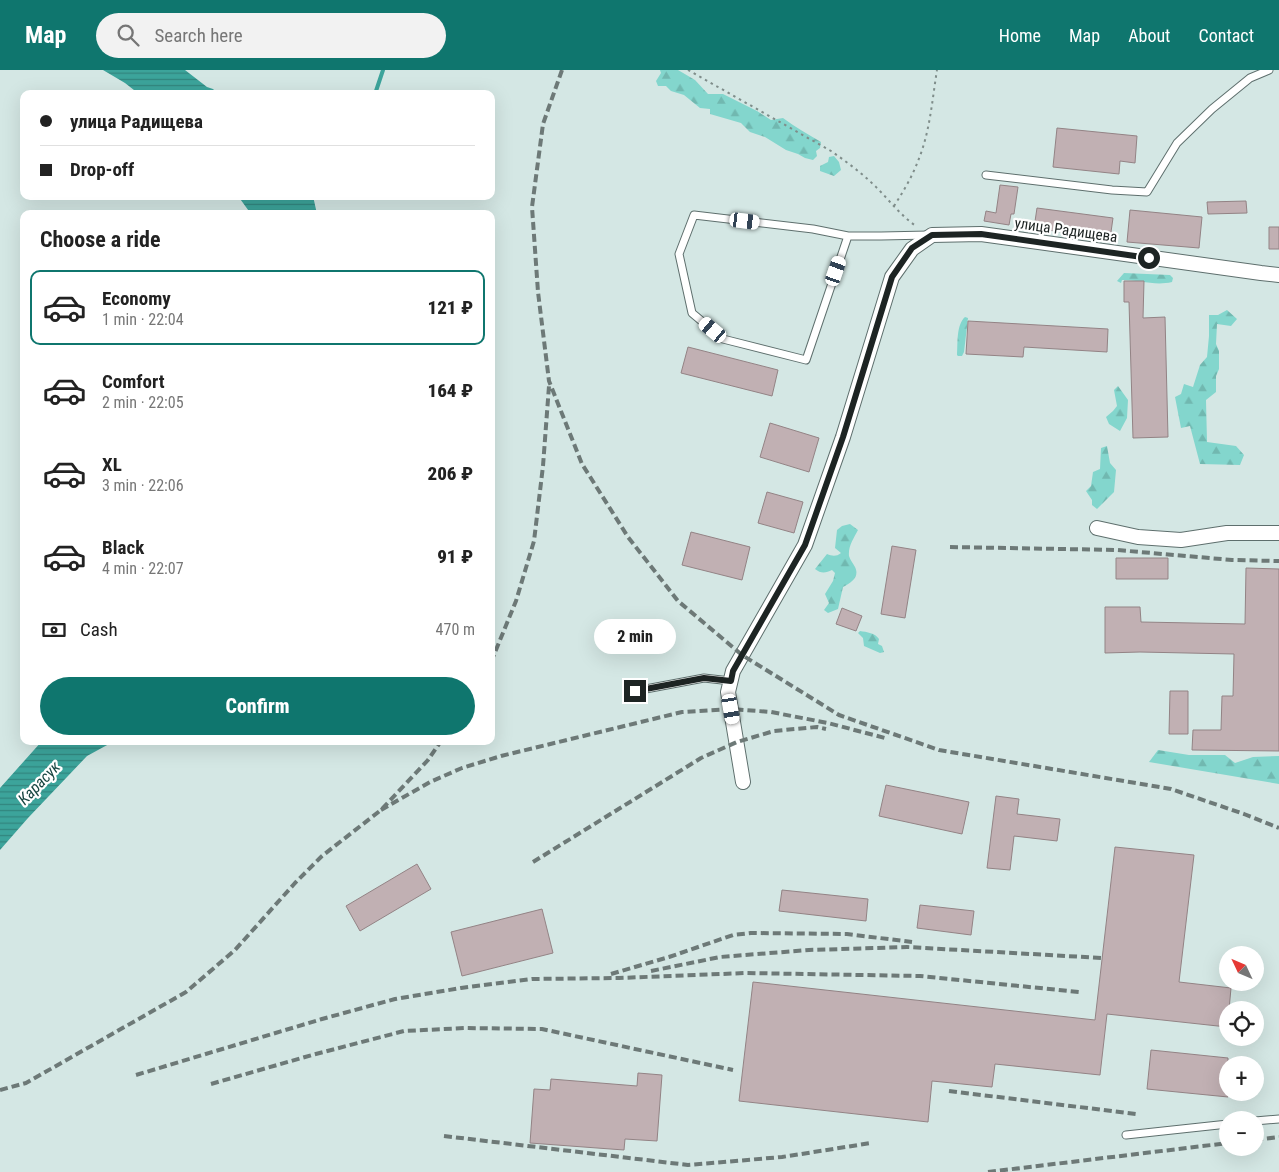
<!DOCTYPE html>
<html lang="en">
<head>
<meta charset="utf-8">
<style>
  :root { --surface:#fff; --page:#f2f2f2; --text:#222; --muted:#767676; --line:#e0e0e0; --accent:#0f766e }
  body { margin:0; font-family:"Roboto Condensed",sans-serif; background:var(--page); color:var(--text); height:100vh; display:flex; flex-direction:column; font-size:19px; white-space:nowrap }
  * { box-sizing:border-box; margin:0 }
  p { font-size:16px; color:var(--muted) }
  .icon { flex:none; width:28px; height:28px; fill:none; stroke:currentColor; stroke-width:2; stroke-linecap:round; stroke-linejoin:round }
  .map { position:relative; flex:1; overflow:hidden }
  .details { position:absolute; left:20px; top:140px; width:475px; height:535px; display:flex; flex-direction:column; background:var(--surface); border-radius:10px; box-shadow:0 5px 20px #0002 }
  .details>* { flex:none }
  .top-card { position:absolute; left:20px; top:20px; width:475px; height:110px; border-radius:10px; box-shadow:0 5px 20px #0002; display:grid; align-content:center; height:110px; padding:0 20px; background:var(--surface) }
  .needle { width:32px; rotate:314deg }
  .buttons { position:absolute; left:1219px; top:876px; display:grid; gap:10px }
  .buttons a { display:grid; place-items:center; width:45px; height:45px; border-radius:50%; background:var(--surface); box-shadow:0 5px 20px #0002; font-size:25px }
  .end { position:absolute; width:22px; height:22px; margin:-11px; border:6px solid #1d2423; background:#fff; box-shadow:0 0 0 2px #fff }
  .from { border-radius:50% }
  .bubble { position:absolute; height:35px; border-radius:18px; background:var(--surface); box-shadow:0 5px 20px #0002; font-size:16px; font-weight:800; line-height:35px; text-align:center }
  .car { position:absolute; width:15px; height:30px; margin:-15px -8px; border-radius:6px; box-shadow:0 0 4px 1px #0007; background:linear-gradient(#fff 24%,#345 0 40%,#fff 0 76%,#345 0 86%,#fff 0) }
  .top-card b { display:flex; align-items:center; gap:18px; height:48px; font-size:19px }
  .top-card b+b { border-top:1px solid var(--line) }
  .top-card i { width:12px; height:12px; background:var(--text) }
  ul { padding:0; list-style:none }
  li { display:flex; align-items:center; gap:15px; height:75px; margin:0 10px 8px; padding:0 10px; border:2px solid transparent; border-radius:10px }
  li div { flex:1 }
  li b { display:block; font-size:19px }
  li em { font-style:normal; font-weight:800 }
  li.on { border-color:var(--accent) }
  li>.icon { width:45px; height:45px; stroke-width:1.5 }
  h2 { padding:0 20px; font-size:22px; line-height:60px }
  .pay { display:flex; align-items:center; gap:12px; height:55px; padding:0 20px; font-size:19px }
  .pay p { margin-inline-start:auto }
  .cta { display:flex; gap:10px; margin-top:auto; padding:10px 20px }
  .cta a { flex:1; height:58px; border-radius:30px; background:var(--accent); color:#fff; font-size:20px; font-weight:800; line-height:58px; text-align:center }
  header { display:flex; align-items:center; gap:30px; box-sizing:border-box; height:70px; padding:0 25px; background:var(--accent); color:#fff }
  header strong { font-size:24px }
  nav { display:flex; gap:28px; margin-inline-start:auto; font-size:18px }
  .search { width:350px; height:45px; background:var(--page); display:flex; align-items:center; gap:12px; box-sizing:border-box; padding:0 18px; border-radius:28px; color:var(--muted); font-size:19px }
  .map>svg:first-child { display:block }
  .forest { fill:url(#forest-firs) }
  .water { fill:url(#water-rules) }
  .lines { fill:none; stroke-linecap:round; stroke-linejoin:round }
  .stream { stroke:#3ca49b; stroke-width:4 }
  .building { fill:#c1b0b3; stroke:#938385 }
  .service-casing { stroke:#5e6f6d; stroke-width:9 }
  .minor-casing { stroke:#5e6f6d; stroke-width:16 }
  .path { stroke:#7f8d8a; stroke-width:2; stroke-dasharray:2.5 4; stroke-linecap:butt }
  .service { stroke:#fff; stroke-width:7 }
  .minor { stroke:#fff; stroke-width:14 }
  .rail { stroke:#6d7977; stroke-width:4; stroke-dasharray:8 4; stroke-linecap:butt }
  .route { stroke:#1d2423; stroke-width:6 }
  .labels { text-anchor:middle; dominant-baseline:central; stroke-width:4.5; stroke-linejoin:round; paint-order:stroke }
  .street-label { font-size:15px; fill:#1d2423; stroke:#fff }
  .water-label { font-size:16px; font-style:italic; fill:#174541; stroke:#fff }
</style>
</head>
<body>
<header>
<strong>Map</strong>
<div class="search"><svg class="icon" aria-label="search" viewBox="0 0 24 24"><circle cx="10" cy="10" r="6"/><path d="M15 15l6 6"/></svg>Search here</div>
<nav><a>Home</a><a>Map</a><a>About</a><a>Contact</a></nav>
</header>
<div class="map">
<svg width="1279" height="1102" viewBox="0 0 1279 1102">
  <defs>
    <pattern id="forest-firs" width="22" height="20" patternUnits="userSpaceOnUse" patternTransform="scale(1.25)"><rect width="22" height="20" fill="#83d6cd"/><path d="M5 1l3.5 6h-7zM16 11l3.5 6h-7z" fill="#71b8b0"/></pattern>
    <pattern id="water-rules" width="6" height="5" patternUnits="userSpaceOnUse" patternTransform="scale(1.25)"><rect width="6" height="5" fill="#3ca49b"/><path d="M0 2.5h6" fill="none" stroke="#32857e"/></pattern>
  </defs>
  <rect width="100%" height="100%" fill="#d4e7e4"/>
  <path class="forest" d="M660,0H678L695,10L708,24H723L757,41L771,50L783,48C795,57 808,64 821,72L820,78L816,81L817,86L813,90L805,88L798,84L786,80L765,67L750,62L741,53L710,44V39L700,38L684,25L671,21L666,16H658L656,11L661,3Z
    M834,86L839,92L841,100L834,106L820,101V96L828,92L829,87Z
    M1124,203L1170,205L1173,208L1172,212C1155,216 1139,210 1122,210L1121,213L1117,211Z
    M1227,240L1237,249L1231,256L1217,254L1216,274L1219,281V299L1216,306V322L1206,330L1207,372L1236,376L1244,385L1240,395L1200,394L1190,356L1181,358L1175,327L1181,324L1184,314L1193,317L1200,295L1207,287L1209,266V245H1218Z
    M965,247L968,248L964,282L962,286H958L957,285C958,273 956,255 965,247Z
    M1118,316L1128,330L1127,348L1120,361L1109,354L1106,347L1113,341L1117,336L1114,320Z
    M1107,376L1110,393L1116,400L1114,422L1097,439L1092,435V430L1086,421L1091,416L1093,402L1100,399L1101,378Z
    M850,454L858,460C854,468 848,476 849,486C850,490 853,493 855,497C860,507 851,513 843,517L838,539L828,543L824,540L829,533L825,524L833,511L835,503L832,500C826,503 821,504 815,499L827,484C832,486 836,487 841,483L835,478L837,460L842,456Z
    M860,561C867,562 875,563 879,569L878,574L882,576L884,582L880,583L864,576L863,568L858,563Z
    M1158,680L1189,685H1225L1235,693L1253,687L1279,686V714L1149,692Z"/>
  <path class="water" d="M103,0H185L207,17L213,19L218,24H139L125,13Z
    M238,126H313L317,144H251Z
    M42,671H119L109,674L87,686L28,748L0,780V718Z"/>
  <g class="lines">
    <path class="stream" d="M375,24L383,0"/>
  </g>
  <path class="building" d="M1057,58L1137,66L1135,93L1120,91L1119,104L1053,97Z
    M1000,115L1018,117L1014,144H1011L1009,155L984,151L986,141L996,143Z
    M1246,131L1247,143L1208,144L1207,132Z
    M1037,138L1113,148L1110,169L1034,158Z
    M1130,140L1202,147L1199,178L1127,172Z
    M1269,157H1279V179H1269Z
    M1124,211H1144L1143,248L1165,247L1168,367L1133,368L1129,232H1124Z
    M968,251L1108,259L1107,282L1024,277L1023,287L966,284Z
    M688,277L778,300L772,326L681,303Z
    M770,353L819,368L809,402L760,387Z
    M767,422L803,432L794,463L758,453Z
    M691,462L750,477L742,510L682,495Z
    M892,476L916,480L905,548L881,544Z
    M1116,488H1168V509H1116Z
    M1246,498L1279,499V681L1192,680L1193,660H1221L1222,626H1233L1234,584L1140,582L1105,583V537H1140L1141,552L1245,554Z
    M842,538L862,546L856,561L836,554Z
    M1170,621H1188V664H1169Z
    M886,715L969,732L962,764L879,746Z
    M996,726L1019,729L1017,744L1060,749L1057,771L1014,766L1010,800L987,798Z
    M1115,777L1194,785L1179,912L1231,918L1229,940H1228L1227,957L1107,944L1100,1005L995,994L992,1017L932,1011L928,1052L739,1031L753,912L1095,950Z
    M417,794L431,819L360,861L346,836Z
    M782,820L868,829L866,851L779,841Z
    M920,835L974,841L971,865L917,858Z
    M542,839L553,883L462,906L451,862Z
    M1151,980L1228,988V1027L1147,1019Z
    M638,1003L662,1005L657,1071L625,1069L624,1080L530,1073L534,1019L550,1020L551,1009L637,1016Z"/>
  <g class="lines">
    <defs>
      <path id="service" d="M986,105L1112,120L1147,122L1177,73L1212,39L1250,8L1269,0
        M848,166L806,290L723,269L692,243L679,184L694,145L813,159L848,166H881L929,165
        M635,621L704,608L731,611
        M1255,1051L1279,1049
        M1126,1065L1228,1054"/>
      <path id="minor" d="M1097,458L1138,467L1181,470L1227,463H1279
        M743,712L728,622L733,601L805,475L843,367L892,207L912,179L932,165L981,164L1261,203L1279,205"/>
    </defs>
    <use href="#service" class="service-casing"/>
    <use href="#minor" class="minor-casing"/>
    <path class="path" d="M688,0L831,81C847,92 863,104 877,118C890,131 901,146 916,156
      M894,136C903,122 912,107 918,91C930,62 932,31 937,0"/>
    <use href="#service" class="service"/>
    <use href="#minor" class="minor"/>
    <path class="rail" d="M562,0L543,54L532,137L538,222L549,311L582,394L628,467L678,531L742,585L839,645L939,680L1171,719L1244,744L1279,758
      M950,477L1117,480L1232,490L1279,491
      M491,592L516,531L534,471L543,396L549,316
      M381,740L430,712L462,698L501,686L682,642L731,639L771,642L828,653L885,668
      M533,792L701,688L737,672L774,661L817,657L826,659
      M651,901L720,887L809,880L907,877L1102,888
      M611,904L669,887L733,865L751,863L847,864L912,872
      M136,1005L322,949L395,929L461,918L532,909L619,908L746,903L920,906L1079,922
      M211,1014L312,985L404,961L466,958L542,959L733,1000
      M0,1020L26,1013L186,922L235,880L295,813L322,786L381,740L428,690L441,671
      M949,1021L1136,1044
      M444,1066L688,1095L782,1087L871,1073
      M1255,1070L1279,1067
      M988,1102L1228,1073"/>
  </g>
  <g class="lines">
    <path class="route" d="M635,621L704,608L731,611L733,601L805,475L843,367L892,207L912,178L932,165L981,164L1149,188"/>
  </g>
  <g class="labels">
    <g class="street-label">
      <text transform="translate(1066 160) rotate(8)">улица Радищева</text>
    </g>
    <g class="water-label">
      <text transform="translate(39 713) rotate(-46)">Карасук</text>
    </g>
  </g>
</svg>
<div class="buttons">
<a><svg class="needle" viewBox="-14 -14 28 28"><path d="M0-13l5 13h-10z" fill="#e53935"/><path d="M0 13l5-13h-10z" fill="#767676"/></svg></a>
<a><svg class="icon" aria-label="locate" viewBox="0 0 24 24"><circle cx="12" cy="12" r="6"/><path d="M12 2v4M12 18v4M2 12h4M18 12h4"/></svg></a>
<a>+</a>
<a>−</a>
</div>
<i class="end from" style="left:1149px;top:188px"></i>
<i class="end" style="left:635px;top:621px"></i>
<div class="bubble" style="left:594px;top:549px;width:82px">2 min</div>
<i class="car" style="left:745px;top:151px;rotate:97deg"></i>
<i class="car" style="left:836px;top:201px;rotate:19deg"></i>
<i class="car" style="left:713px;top:260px;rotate:310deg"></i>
<i class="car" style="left:731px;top:639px;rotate:170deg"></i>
<div class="top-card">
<b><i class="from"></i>улица Радищева</b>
<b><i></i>Drop-off</b>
</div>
<section class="details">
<h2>Choose a ride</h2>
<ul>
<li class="on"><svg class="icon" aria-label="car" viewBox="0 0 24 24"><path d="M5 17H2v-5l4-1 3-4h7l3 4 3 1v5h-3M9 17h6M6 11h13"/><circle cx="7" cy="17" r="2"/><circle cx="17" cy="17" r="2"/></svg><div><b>Economy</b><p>1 min · 22:04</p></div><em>121 ₽</em></li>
<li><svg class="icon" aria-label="car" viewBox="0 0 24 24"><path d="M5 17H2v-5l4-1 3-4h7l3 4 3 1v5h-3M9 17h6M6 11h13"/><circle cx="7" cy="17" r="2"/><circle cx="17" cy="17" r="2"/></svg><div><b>Comfort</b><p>2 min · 22:05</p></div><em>164 ₽</em></li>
<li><svg class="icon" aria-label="car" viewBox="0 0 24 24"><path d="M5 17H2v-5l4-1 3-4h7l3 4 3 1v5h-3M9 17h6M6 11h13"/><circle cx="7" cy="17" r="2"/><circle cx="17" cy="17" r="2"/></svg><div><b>XL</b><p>3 min · 22:06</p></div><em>206 ₽</em></li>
<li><svg class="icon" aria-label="car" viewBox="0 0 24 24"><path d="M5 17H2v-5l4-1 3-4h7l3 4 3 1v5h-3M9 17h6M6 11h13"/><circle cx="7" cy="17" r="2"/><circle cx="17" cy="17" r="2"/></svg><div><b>Black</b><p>4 min · 22:07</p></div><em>91 ₽</em></li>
</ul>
<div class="pay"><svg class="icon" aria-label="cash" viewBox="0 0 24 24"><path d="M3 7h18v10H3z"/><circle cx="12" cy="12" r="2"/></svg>Cash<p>470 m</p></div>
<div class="cta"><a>Confirm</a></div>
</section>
</div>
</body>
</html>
